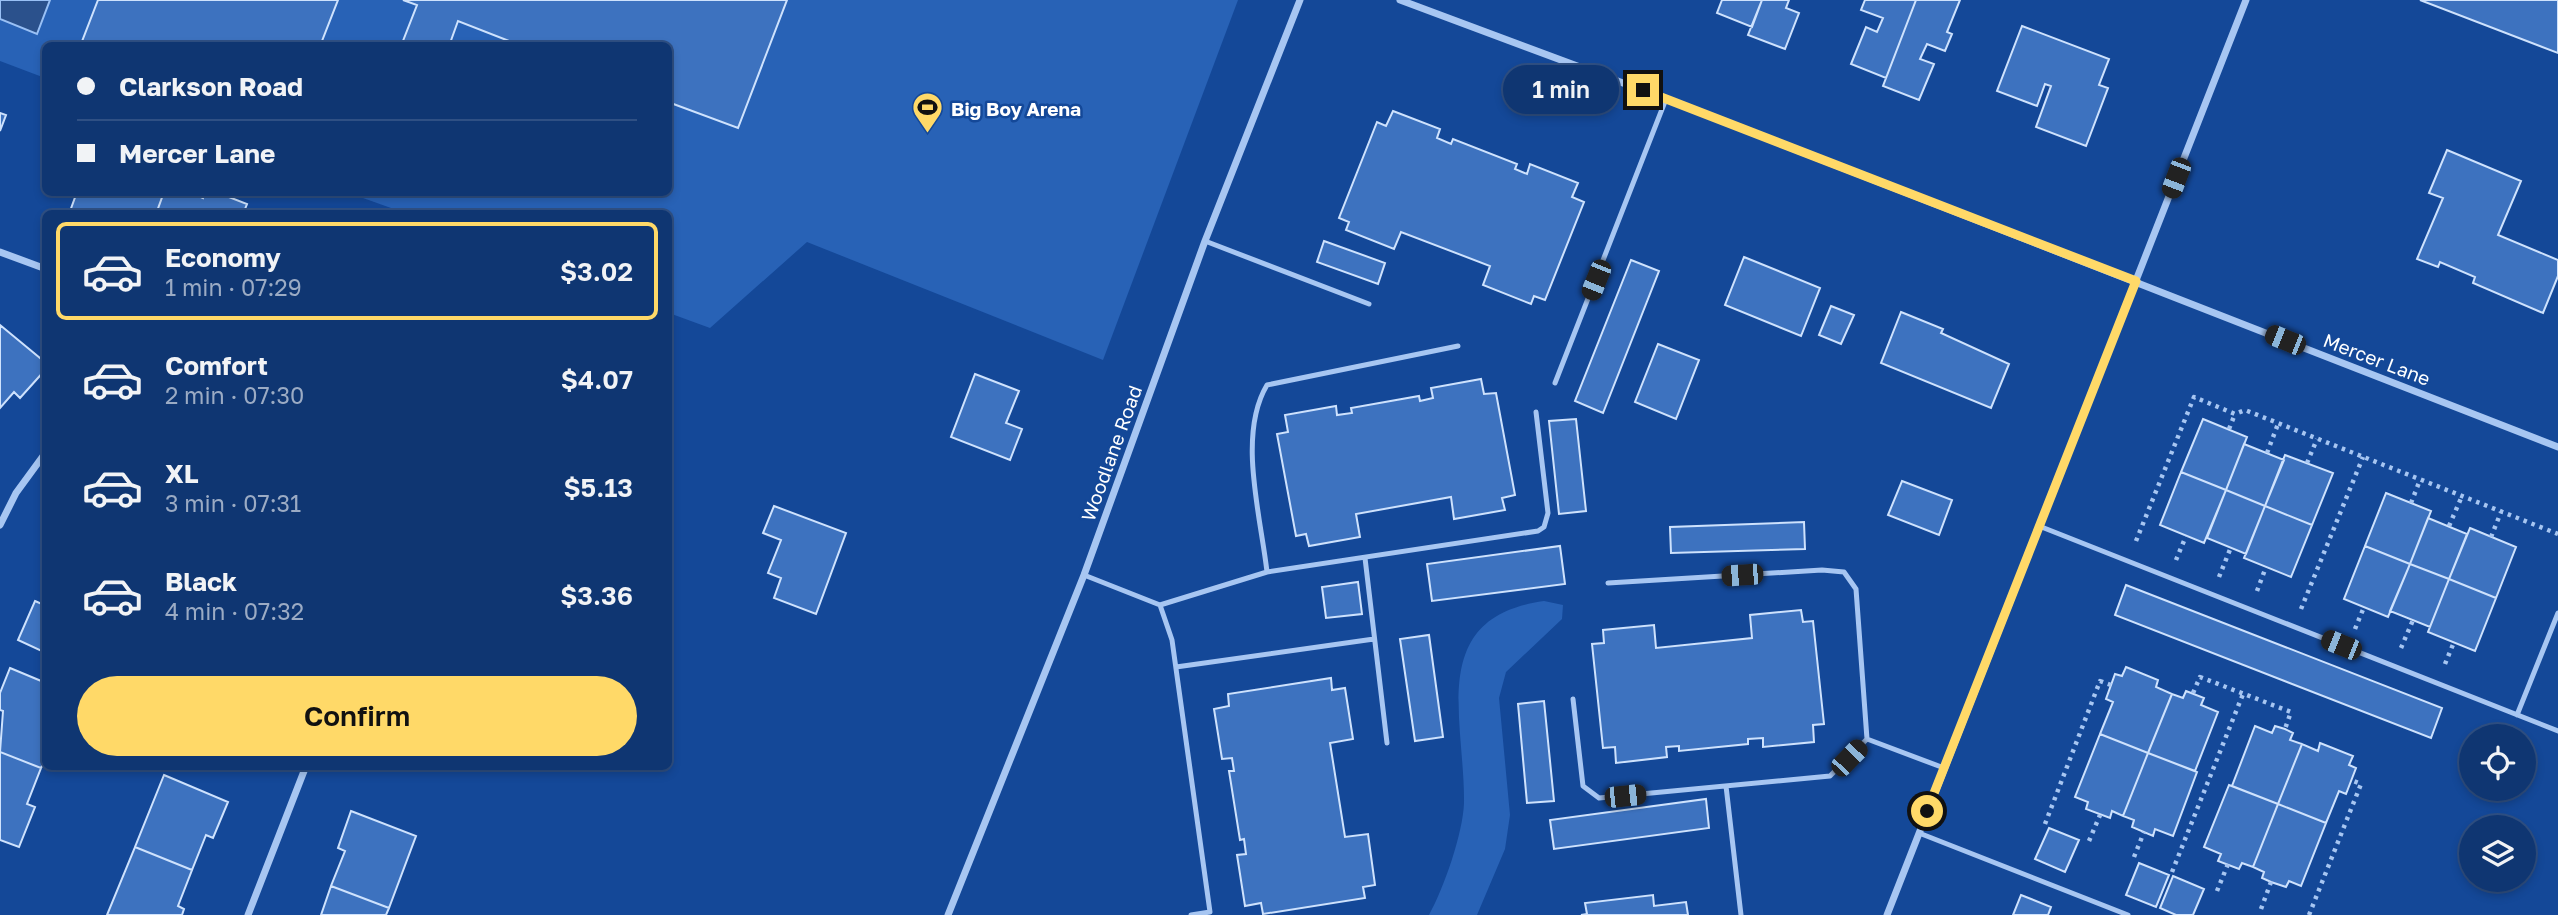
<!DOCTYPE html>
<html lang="en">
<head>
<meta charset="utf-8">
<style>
  :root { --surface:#0f3672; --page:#1d417a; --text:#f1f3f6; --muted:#9babc4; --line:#2f5084; --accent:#ffd968 }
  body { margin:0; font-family:"Golos Text",sans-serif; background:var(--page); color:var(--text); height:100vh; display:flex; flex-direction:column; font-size:26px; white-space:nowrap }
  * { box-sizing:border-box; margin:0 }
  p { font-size:23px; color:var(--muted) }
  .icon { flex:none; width:38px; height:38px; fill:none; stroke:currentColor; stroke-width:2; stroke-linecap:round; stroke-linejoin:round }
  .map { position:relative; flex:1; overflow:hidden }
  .panel { position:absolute; left:42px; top:210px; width:630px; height:560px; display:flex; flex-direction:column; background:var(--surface); border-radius:10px; box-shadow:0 4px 10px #0003,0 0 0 2px var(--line) }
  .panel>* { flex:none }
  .banner { position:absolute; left:42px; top:42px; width:630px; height:154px; border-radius:10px; box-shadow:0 4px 10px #0003,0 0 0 2px var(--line); display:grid; align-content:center; height:154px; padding:0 35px; background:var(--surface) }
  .fabs { position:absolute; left:2459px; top:724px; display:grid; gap:14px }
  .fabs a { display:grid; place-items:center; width:77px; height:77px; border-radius:50%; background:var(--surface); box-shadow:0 4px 10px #0003,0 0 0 2px var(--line); font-size:35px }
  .end { position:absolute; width:32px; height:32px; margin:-16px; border:9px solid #ffd968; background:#111; box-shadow:0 0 0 4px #111 }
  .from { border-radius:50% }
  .bubble { position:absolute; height:49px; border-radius:24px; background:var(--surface); box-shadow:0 4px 10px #0003,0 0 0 2px var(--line); font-size:23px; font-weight:600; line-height:49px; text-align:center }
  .car { position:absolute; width:21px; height:42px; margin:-21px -10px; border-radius:9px; box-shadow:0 0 5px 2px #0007; background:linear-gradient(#222 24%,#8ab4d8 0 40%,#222 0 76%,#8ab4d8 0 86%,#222 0) }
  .banner b { display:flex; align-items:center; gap:24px; height:66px; font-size:26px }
  .banner b+b { border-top:2px solid var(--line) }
  .banner i { width:18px; height:18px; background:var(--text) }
  ul { padding:12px 0 0; list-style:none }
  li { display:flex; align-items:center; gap:21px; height:98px; margin:0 14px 10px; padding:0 21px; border:4px solid transparent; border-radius:10px }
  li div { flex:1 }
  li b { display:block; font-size:26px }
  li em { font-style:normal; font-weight:600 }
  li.selected { border-color:var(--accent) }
  li>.icon { width:63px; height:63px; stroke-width:1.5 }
  .action { display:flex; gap:14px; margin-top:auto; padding:14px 35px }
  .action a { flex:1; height:80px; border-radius:42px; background:var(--accent); color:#111; font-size:28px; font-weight:600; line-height:80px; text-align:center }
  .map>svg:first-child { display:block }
  .green { fill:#2862b6 }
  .water { fill:#2b518c; stroke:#99c0f5; stroke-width:2 }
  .building { fill:#3d72bf; stroke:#cee2fd; stroke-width:2 }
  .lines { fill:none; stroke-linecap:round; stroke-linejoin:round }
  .path { stroke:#a7c6f2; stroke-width:4.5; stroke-dasharray:3.5 5; stroke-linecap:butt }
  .service { stroke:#a7c6f2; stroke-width:5 }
  .minor { stroke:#a7c6f2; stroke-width:7 }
  .route { stroke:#ffd968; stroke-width:9 }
  .labels { text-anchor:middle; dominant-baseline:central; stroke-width:5; stroke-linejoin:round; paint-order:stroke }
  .poi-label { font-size:19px; font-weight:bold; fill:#fff; stroke:#144898; text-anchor:start }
  .street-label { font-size:19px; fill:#fff; stroke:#144898 }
</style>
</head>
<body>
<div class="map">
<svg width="2558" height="915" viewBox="0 0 2558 915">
  <rect width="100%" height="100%" fill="#144898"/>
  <path class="green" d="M0,0H1238L1103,360L807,242L710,328L669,313L668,214L405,213L349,193L668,192V46H46L45,78L0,61Z
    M1544,601L1563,605L1562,619L1506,672L1499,698L1510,815L1505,849L1477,915H1429C1444,888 1463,833 1464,803C1465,719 1426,617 1544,601Z"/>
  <path class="water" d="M0,0H50L37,34L0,19Z"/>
  <path class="building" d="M98,0H338L320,46H86L81,44Z
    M403,0H787L738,128L668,102V46H522L458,21L449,46H401L417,5Z
    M1722,0H1762L1752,27L1717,13Z
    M1762,0H1789L1786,8L1799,13L1785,49L1748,35Z
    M1865,0H1916L1886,78L1851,64L1866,27L1877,32L1883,18L1861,10Z
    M1916,0H1960L1947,32L1952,34L1945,51L1927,44L1920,59L1934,64L1919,100L1883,86Z
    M2420,0H2558V53Z
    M2022,26L2109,59L2099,85L2108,88L2086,146L2036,127L2051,86L2045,84L2037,106L1997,91Z
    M1393,111L1440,129L1437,138L1451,144L1453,139L1517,164L1515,169L1527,174L1530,164L1578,183L1572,197L1584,202L1545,300L1534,296L1531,304L1483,285L1490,266L1401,232L1394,249L1346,230L1349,222L1339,218L1377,122L1386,126Z
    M0,113L6,115L0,131Z
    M2447,150L2521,181L2498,235L2558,260V276L2543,313L2473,283L2475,277L2440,262L2438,267L2417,259L2443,198L2429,193Z
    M77,192H164L156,214H69Z
    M164,192H190L203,198L205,192H216L247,204L243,214H156Z
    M1324,241L1385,263L1378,284L1317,262Z
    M1744,257L1820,288L1801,336L1725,305Z
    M1631,260L1659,271L1603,413L1575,401Z
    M1831,306L1854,315L1841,344L1819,335Z
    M1901,312L1943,329L1941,333L2009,364L1991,408L1881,363Z
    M0,325L46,363V369L20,398L14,392L0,408Z
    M1658,344L1699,360L1676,419L1635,402Z
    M975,374L1019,391L1006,423L1022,429L1010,460L951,437Z
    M1481,379L1484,394L1496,393L1515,495L1502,498L1505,510L1454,519L1451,497L1356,514L1360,537L1309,546L1306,534L1296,536L1277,434L1288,432L1285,415L1336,406L1337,415L1352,413L1351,408L1419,396L1420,401L1433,398L1431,388Z
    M1576,419L1586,511L1559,514L1549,421Z
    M2203,419L2247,437L2226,490L2181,472Z
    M2244,444L2284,460L2265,506L2226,490Z
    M2285,455L2333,473L2312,525L2265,506Z
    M2181,472L2226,490L2204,543L2160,525Z
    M1902,481L1952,500L1939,535L1888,515Z
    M2226,490L2265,506L2246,554L2207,538Z
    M2386,493L2431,511L2410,564L2365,546Z
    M774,506L846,533L816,614L774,598L781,578L768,573L781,540L763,533Z
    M2265,506L2312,525L2291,577L2244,558Z
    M2428,518L2467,534L2449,579L2410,564Z
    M1804,522L1805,549L1671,553L1670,527Z
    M2470,528L2516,547L2496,598L2449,579Z
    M1560,546L1565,584L1432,601L1427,564Z
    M2365,546L2410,564L2388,617L2344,599Z
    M2410,564L2449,579L2430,627L2390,611Z
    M2449,579L2496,598L2475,651L2428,632Z
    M1358,582L1362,614L1326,618L1322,587Z
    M2126,585L2442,708L2431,738L2115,615Z
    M35,601L44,605L46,601V653L18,640Z
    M1801,610L1803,622L1813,621L1824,724L1813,725L1814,742L1763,747V738L1748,739V744L1679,751V746L1666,747L1667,757L1616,763L1615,747L1603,748L1592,644L1604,643L1603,630L1654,625L1656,648L1752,638L1750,615Z
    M1429,635L1443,737L1415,741L1400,639Z
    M2126,667L2158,680L2156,687L2172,694L2148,753L2100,734L2113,702L2106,699L2115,674L2122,676Z
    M10,668L46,683V759L41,768L0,752L3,711L0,710V693Z
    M1331,678L1332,690L1345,688L1353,739L1330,743L1345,837L1368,834L1375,885L1363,887L1365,898L1263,914L1261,903L1245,906L1237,855L1246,854L1244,839L1240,840L1229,771H1234L1232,758L1222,759L1214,709L1229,706L1228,694Z
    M2186,691L2204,698L2201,705L2218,712L2195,771L2148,753L2172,694L2183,698Z
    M1544,701L1554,801L1527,803L1518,704Z
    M2255,726L2272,733L2275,726L2285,729L2293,733L2290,740L2302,744L2278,804L2232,786Z
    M2100,734L2148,753L2123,816L2112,811L2110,818L2086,809L2088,802L2075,797Z
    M2320,743L2353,756L2349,765L2356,768L2346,794L2339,791L2326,823L2278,804L2302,744L2318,751Z
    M0,752L41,768L27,804L35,807L19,847L0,840Z
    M2148,753L2197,772L2173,836L2155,829L2153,836L2132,827L2134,820L2123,816Z
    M164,775L228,802L213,838L206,835L192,870L135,847Z
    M2229,785L2278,804L2253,867L2242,863L2239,869L2218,861L2221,854L2204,847Z
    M1706,799L1709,828L1554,849L1550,820Z
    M2278,804L2326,823L2301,886L2289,881L2286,887L2271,882L2262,878L2264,872L2253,867Z
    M351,811L416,836L389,908L331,886L345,851L338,848Z
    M2049,828L2079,840L2065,872L2035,859Z
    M135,847L192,870L178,906L184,909L182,915H107Z
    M2139,863L2169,875L2156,907L2126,895Z
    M2173,876L2204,889L2193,915H2176L2160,908Z
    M331,886L389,908L386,915H321Z
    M1653,895L1654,906L1686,902L1688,915H1581L1587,914L1585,903Z
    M2021,895L2051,907L2048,915H2013Z"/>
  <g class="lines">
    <path class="path" d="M2229,429L2235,414
      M2267,453L2278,424
      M2307,463L2317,439
      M2411,503L2420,480
      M2449,526L2462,496
      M2491,537L2501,512
      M2136,541L2194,397L2235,414L2245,410L2558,534
      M2176,560L2186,536
      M2219,577L2231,547
      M2257,591L2266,567
      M2301,609L2363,457
      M2355,629L2364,607
      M2401,648L2413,620
      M2445,664L2454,642
      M2193,693L2200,677L2291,712L2285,729
      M2045,824L2100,681L2111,685
      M2089,841L2100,815
      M2134,857L2144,832
      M2172,872L2243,694
      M2217,891L2228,864
      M2261,909L2271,882
      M2309,915L2361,784L2351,780"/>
    <path class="service" d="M1205,241L1369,304
      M1555,383L1666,99
      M2039,526L2558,731
      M1365,558L1387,743
      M1267,572C1261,517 1237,435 1267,385L1458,346
      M1084,575L1160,605L1172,640L1210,912L1191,915
      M1160,605L1267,572L1538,531L1544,527L1548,513L1536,412
      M1176,667L1374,639
      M1573,699L1583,786L1599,798L1830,776L1867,739L1856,589L1844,572L1822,570L1608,583
      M2517,715L2558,613
      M1867,739L1944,768
      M1726,786L1741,915
      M1919,833L2128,915"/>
    <path class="minor" d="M1400,0L1666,99L2558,447
      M0,252L46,269
      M0,525L16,493L46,452
      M248,915L306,766
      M948,915L1084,575L1205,241L1300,0
      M1887,915L2246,0"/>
  </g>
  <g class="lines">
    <path class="route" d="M1643,90L2136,281L1927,811"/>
  </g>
  <defs>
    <symbol id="stadium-pin" viewBox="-11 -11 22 30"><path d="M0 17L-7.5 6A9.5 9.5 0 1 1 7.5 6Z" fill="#ffd968" stroke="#144898"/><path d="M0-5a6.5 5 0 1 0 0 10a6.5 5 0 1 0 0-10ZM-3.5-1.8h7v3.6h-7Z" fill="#111"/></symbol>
  </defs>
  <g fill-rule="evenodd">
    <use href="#stadium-pin" x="910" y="90" width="35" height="47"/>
  </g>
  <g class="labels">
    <g class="poi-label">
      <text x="951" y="108">Big Boy Arena</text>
    </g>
    <g class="street-label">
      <text transform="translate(2377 359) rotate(21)">Mercer Lane</text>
      <text transform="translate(1111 453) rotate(-70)">Woodlane Road</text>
    </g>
  </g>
</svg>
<div class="fabs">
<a><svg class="icon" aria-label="locate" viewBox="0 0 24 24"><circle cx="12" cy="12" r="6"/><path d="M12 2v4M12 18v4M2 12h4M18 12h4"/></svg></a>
<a><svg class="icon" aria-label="layers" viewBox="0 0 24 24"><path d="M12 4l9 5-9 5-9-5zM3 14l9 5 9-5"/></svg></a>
</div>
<i class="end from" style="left:1927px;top:811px"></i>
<i class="end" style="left:1643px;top:90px"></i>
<div class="bubble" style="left:1503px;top:65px;width:116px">1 min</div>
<i class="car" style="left:2176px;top:178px;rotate:201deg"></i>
<i class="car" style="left:1596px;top:280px;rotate:202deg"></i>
<i class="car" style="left:2285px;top:340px;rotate:292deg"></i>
<i class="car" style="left:1742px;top:575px;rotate:266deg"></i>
<i class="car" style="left:2341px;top:645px;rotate:292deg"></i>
<i class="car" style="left:1849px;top:758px;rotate:44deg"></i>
<i class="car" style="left:1625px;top:796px;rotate:84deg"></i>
<div class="banner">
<b><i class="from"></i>Clarkson Road</b>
<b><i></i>Mercer Lane</b>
</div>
<section class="panel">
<ul>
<li class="selected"><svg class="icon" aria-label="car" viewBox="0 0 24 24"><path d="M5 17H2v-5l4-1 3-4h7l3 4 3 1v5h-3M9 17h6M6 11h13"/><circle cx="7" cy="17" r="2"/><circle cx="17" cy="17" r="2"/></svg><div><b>Economy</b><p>1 min · 07:29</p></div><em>$3.02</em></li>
<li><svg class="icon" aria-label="car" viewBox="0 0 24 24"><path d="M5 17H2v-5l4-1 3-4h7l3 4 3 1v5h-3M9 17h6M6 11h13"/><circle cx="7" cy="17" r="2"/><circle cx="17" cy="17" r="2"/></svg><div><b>Comfort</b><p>2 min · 07:30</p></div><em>$4.07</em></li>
<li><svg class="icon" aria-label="car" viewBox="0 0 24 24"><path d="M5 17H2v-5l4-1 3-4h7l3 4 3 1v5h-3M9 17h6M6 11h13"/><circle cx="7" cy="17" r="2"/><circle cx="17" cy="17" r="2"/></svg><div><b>XL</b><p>3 min · 07:31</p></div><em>$5.13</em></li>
<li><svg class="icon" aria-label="car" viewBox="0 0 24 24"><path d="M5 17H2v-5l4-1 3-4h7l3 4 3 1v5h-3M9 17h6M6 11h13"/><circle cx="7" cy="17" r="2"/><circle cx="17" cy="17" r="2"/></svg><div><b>Black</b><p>4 min · 07:32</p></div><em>$3.36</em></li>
</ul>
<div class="action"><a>Confirm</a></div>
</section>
</div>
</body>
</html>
